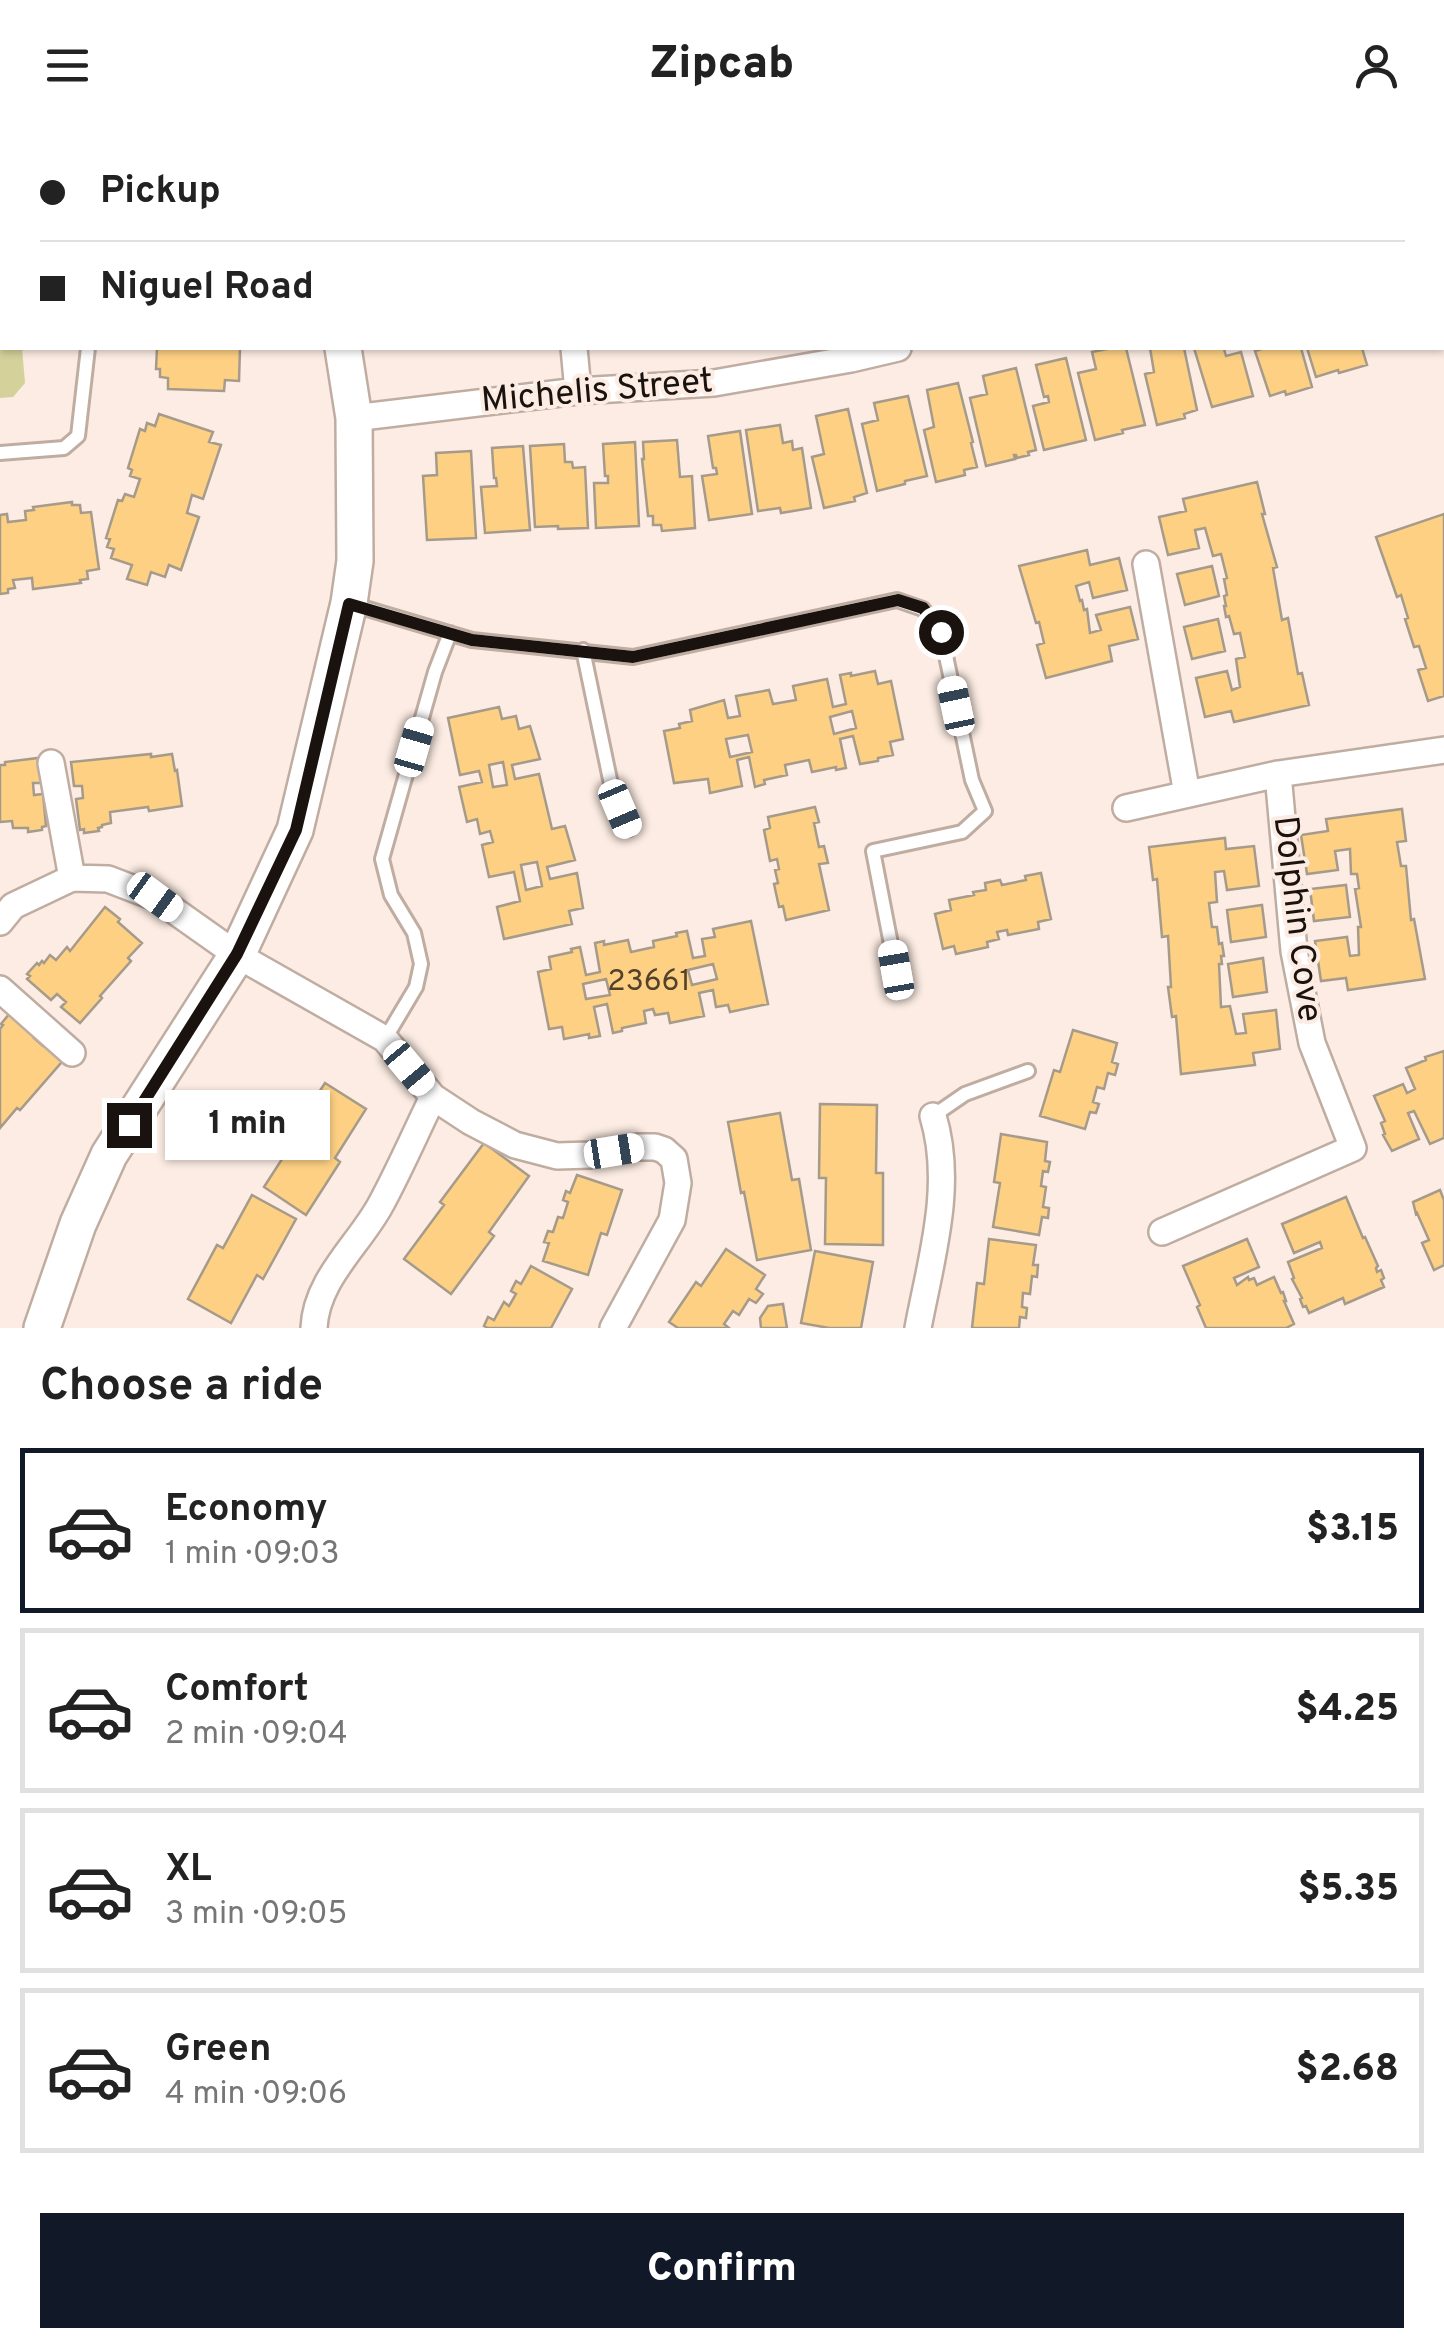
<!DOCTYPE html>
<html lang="en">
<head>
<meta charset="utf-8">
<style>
  :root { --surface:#fff; --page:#f6f6f6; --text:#222; --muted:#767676; --line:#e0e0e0; --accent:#111827 }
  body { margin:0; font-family:Overpass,sans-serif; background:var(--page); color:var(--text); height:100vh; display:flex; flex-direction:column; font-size:38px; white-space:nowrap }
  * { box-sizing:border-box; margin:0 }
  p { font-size:32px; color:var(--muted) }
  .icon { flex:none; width:55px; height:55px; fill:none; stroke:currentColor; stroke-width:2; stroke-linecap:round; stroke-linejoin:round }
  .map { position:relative; height:1198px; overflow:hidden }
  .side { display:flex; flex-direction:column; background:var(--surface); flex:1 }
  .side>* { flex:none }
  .banner { position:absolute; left:0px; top:0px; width:1445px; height:220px; box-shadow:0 2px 8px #0004; display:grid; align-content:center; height:220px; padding:0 40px; background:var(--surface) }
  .end { position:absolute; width:45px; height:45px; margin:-22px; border:12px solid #19120e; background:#fff; box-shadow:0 0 0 5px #fff }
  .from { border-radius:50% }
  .bubble { position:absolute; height:70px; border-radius:0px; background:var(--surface); box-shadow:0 2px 8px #0004; font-size:32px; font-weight:800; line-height:70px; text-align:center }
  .car { position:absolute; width:30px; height:60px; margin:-30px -15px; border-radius:12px; box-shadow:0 0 8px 2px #0007; background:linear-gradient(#fff 24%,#345 0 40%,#fff 0 76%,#345 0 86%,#fff 0) }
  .banner b { display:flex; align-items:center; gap:35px; height:95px; font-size:38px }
  .banner b+b { border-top:2px solid var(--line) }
  .banner i { width:25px; height:25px; background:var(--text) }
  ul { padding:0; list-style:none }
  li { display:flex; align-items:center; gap:30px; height:165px; margin:0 20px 15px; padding:0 20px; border:5px solid var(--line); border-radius:0px }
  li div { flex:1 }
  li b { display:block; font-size:38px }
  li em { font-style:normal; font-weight:800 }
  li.on { border-color:var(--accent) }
  li>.icon { width:90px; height:90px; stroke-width:1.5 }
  h2 { padding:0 40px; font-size:45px; line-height:120px }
  .action { display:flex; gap:20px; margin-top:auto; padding:20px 40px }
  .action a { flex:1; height:115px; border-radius:0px; background:var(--accent); color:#fff; font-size:40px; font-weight:800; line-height:115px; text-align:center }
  header { display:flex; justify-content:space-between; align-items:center; height:130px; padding:0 40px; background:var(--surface); font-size:45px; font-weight:800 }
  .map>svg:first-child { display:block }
  .garden { fill:#d4d19b }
  .building { fill:#fdd083; stroke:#a69b8a; stroke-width:2.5; fill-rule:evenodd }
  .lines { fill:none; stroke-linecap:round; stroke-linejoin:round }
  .service-casing { stroke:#c0ada2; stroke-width:18 }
  .minor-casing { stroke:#c0ada2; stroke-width:30 }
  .secondary-casing { stroke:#c0ada2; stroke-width:40 }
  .service { stroke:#fff; stroke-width:12 }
  .minor { stroke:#fff; stroke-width:25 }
  .secondary { stroke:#fff; stroke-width:35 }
  .route { stroke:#19120e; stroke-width:12 }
  .labels { text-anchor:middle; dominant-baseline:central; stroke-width:8; stroke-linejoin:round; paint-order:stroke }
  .number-label { font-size:30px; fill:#52422b }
  .street-label { font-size:35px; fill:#19120e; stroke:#fcece3 }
</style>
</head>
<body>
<header><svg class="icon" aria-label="menu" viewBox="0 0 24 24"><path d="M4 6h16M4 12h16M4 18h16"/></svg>Zipcab<svg class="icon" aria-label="person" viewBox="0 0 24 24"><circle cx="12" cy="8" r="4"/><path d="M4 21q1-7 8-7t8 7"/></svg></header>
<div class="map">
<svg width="1444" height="1198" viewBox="0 0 1444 1198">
  <rect width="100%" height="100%" fill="#fcece3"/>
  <path class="garden" d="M0,188H2V218H22L25,253L13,267L0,268Z"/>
  <path class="building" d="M157,218H240L239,251L225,250L224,261L168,259V248L160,247V239H156Z
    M1112,218H1126L1145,295L1122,300L1123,303L1095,310L1078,243L1096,239L1092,222Z
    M1150,218H1184L1197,280L1184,284L1185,288L1157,295L1145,244L1154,242Z
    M1194,218H1228L1224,219L1226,226L1241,222L1253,266L1212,277Z
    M1265,218H1301L1312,257L1286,265L1285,261L1270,266L1255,221Z
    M1307,218H1362L1367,235L1339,243L1338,240L1316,247Z
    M1066,228L1086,310L1044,320L1033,276L1049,272L1048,266L1044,267L1036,235Z
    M1016,238L1036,320L1028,322L1029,325L1017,328L1016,325H1014L1015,329L986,336L970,268L987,264L983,246Z
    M958,253L973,312L971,313L977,337L964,340L965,345L936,352L924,300L934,297L927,260Z
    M908,266L927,346L905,351V354L877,361L862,294L878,290L874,273Z
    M848,279L867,363L854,367L855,371L824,378L812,327L824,324L816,286Z
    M159,284L213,302L209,312L221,315L203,369L192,365L187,383L199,387L181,440L169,435L165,447L151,442L147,455L127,449L132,435L111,428L114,419L107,417L110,409L106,408L118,370L122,371L125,364L134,367L140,349L130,346L132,340L128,338L140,299L145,301L147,293L155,296Z
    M780,295L783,313L792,311L793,320L802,318L811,378L781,383L780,378L758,381L746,300Z
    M740,301L752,384L709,390L702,346L717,344L716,338H713L708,306Z
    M677,310L680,347L692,346L695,398L662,401L661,395H653V386H648L642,329H644L643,312Z
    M635,312L639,396L596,398L594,353H608V346H605L603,314Z
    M564,314L565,332H572L573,338L585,337L588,398L558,399V396L535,397L530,316Z
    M523,316L530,400L485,403L481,357L497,356L496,348H494L492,318Z
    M471,321L476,408L427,410L423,346L437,345L436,323Z
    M1257,352L1265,384H1262L1277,437L1273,438L1282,490L1288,488L1298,544L1302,543L1309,575L1234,592L1231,581L1205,587L1196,548L1227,541L1232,560L1240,557L1236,529L1245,527L1240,503L1234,504L1229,486L1226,487L1224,476H1226L1224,466L1227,465L1224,449L1227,448L1221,424L1213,426L1205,398L1195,400L1199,418L1168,425L1159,387L1186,381L1183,369Z
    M72,372V375H80L81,383L91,382L99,439L87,441L88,449L80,450L81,453L33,459L32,448L13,450L15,458L8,459V463L0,464V385L7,384L8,392L26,390L25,381L34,380L33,377Z
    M1444,384V566L1428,571L1418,540L1426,538L1419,516L1414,517L1405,489L1408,488L1401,465L1397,467L1376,407Z
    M1087,420L1090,435L1119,428L1127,460L1093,468L1089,452L1076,456L1080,471L1082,470L1084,480L1087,479L1090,503L1101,500L1096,485L1130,477L1138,509L1109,516L1112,531L1046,548L1037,515L1044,513L1039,492L1036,493L1019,436Z
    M1212,436L1219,466L1185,475L1177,444Z
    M1218,489L1225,521L1192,529L1184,497Z
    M875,541L878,554L891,551L903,609L890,612L893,625L878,628V631L860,634L853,606L840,609L846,638L836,640V637L812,642L809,630L785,635L787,645L764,650L765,654L755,657L749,627L737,630L742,656L710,663L708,649L674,653L664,601L680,598L679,594L692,591L690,580L724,570L728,588L740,586L736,566L769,560L773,574L796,570L793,556L827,549L833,577L846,574L840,545L851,543V546ZM852,581L856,598L834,604L830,587ZM748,605L752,622L730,627L726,609Z
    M499,577L502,589L516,586L519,599L530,596L540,629L512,635L515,649L539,644L552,699L565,696L575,730L547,737L550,749L577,743L583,778L569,781L572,794L504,809L497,777L520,771L514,742L489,747L482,715L493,712L490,701L480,704L477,689L467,692L459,657L482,652L479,641L460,645L448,588ZM503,632L507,655L493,657L489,635ZM537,732L542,756L526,760L521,735Z
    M151,624V627L172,624L175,641L177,640L182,676L149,681L148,677L110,682L111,693L102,695V697L98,698L99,701L84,703V699L80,700L76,669L83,668L82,656H74L71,632Z
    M38,628L41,653H33L34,665L43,664L46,696L42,697V700L28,702V698H13L12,691L0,692V635H5V632Z
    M815,677L819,692L814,693L819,717L824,716L828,733L819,734L829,780L786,790L783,776L779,777L774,754L778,753L775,740L779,739L777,729L770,731L764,700L770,698L768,687Z
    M1402,679L1406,711L1397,712L1401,736H1406L1411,790L1414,789L1425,849L1348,860L1346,848L1321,851L1315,811L1347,807L1350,826L1359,825L1358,797H1361L1355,759L1359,758L1357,744H1351L1350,719L1335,721L1338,740L1307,744L1301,705L1328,701L1326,689Z
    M1225,708L1226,719L1254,716L1259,756L1227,760L1224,741L1215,742L1217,772L1209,773L1212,797H1217L1219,814L1222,813L1224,826H1221L1222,834H1219L1221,877L1230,876L1236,904L1246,903L1243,884L1276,880L1280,919L1253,923L1255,935L1181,944L1176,886L1172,887L1168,857H1171L1168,806L1162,807L1157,749L1153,750L1149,717Z
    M1041,743L1051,789L1038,792L1039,799L1008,805L1007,800L997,802L999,809L987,812L988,817L956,824L954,816L943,819L935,784L951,780L949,770L974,765L973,762L986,760L985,753L1000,750L1002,755L1026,750L1025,746Z
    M1346,755L1350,787L1314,791L1310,759Z
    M1262,775L1266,807L1231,812L1227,780Z
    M105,777L120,789L118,792L142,813L128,828L131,831L100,866L102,868L80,893L61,877L66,872L57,864L51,870L27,849L30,846L27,844L37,833L39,835L42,831L44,833L50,825L56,830L67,817L70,821Z
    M751,791L768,874L730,882L728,875L716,877L713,860L699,863L704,886L670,893L668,883L655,885L653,879L644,881L646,893L622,898V901L613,903L607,874L594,877L600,906L589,908V904L564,909L562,897L549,899L538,842L551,839L549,827L572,822L571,819L580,817L586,845L600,842L595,813L604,811V815L628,810L631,822L654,817L653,811L677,806L676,803L687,801L693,828L705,826L702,809L715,807L713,799ZM713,834L717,849L692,855L688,840ZM606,849L610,865L586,869L583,854Z
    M1263,828L1267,862L1233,867L1228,834Z
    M10,883L39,902L34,908L43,916L48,909L67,926L20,980L17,978L0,998V899L3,895L1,894Z
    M1073,900L1117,913L1112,932L1118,934L1115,945L1108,943L1104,959L1097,957L1093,972L1099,974L1096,983L1090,982L1085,999L1040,986L1054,940L1060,942Z
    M1444,921V1008L1430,1014L1414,981L1408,983L1419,1009L1392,1021L1383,1005L1385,1004L1381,993L1385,991L1374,966L1403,954L1407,963L1415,959L1406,938L1426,930L1425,927Z
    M325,953L366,979L335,1028L340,1032L306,1085L264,1057L295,1009L290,1006Z
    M820,974L877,975L876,1043H883V1115L825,1114L826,1048H819Z
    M780,983L792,1050L799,1049L811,1120L757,1130L744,1062L741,1063L728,992Z
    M1001,1004L1047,1012L1045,1031L1050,1032L1048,1042L1043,1041L1041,1056L1046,1057L1043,1077L1049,1078L1048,1088L1042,1087L1039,1105L993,1097L1000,1053L994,1052Z
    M484,1013L529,1046L489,1102L494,1106L451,1164L404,1129L444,1075L440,1072Z
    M577,1045L622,1060L607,1105L601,1103L588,1145L543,1131L549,1113L544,1112L548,1101L553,1102L558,1087L563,1088L568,1072L563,1070L566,1061L570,1063Z
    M1440,1060L1444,1070V1135L1434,1140L1422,1113L1429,1110L1417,1083L1416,1084L1413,1072Z
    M252,1065L296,1089L263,1149L257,1145L231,1193L188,1169L217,1115L223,1118Z
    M1346,1067L1363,1108L1365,1107L1378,1136L1376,1138L1377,1142L1381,1140L1384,1148L1381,1150L1384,1157L1345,1174L1343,1168L1309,1183L1306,1176L1303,1177L1300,1169L1302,1168L1292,1149L1294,1148L1288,1132L1322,1118L1320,1112L1294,1123L1282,1094Z
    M989,1109L1036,1115L1033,1135H1038L1037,1147L1032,1146L1030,1164L1023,1163L1022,1177L1027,1178L1026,1188L1020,1187L1019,1198H972L977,1153L984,1154Z
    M1247,1109L1259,1137L1234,1148L1237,1155L1248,1147L1249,1150L1254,1148L1257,1155L1274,1147L1281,1163L1283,1162L1286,1171H1284L1294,1194L1286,1198H1206L1197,1177L1200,1175L1183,1136Z
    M726,1119L765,1145L756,1159L763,1164L756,1173L749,1169L739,1185L733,1181L724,1194L729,1198H678L669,1192L696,1152L701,1156Z
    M815,1121L873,1132L861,1198H829L801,1193Z
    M531,1136L572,1159L551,1198H488L484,1196L488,1187L494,1190L504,1172L509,1176L516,1164L511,1161L516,1151L521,1154Z
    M783,1174L787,1198H761L760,1188L768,1176Z"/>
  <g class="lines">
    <defs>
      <path id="service" d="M37,0L38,2
        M236,0L238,2
        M206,2L211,0
        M261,2L266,0
        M0,323L64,318L78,306L88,218
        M351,474L472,510L633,527L897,470L923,479L941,502L972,650L985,681L962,702L873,721L896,840
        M583,520L612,659L629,699
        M385,909L416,857L421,834L414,803L391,765L382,729L435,542L450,503
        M933,986L965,964L1028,941"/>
      <path id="minor" d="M1006,0V2
        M1376,0L1377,2
        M564,2L565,0
        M1442,52L1444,51
        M574,218L578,261
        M354,288L578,261L714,253L851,229L898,218
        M1146,434L1187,664
        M51,633L72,748
        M1126,678L1278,644L1444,620
        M0,792L13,776L72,748L108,749L155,767L237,825L385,909L433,967L471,992L515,1015L557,1026L590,1025L638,1017H655L664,1020L674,1029L678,1053L672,1090L613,1198
        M0,859L72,923
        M1162,1102L1353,1018L1312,913L1294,821L1278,644
        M314,1198C316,1149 359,1115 381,1074C400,1039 416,1002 433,967
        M918,1198C931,1129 954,1055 933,986"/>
      <path id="secondary" d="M290,0L291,2
        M42,1198L78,1094L109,1025L237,825L295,700L349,473L355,431L354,288L343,218"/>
    </defs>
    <use href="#service" class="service-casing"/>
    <use href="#minor" class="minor-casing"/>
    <use href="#secondary" class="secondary-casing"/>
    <use href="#service" class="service"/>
    <use href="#minor" class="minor"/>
    <use href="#secondary" class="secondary"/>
  </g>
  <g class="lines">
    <path class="route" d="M129,995L237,824L296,700L349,474L472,510L633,527L898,470L923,478L941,502"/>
  </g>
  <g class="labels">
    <g class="number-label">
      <text x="649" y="852">23661</text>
    </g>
    <g class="street-label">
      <text transform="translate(597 262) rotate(-5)">Michelis Street</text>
      <text transform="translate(1296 789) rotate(83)">Dolphin Cove</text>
    </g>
  </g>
</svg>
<i class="end from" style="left:941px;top:502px"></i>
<i class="end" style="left:129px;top:995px"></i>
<div class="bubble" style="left:165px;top:960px;width:165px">1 min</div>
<i class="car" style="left:956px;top:576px;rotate:348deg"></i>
<i class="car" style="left:414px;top:617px;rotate:16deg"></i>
<i class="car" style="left:620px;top:679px;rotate:157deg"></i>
<i class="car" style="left:155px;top:767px;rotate:126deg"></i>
<i class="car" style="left:896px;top:840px;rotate:350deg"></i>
<i class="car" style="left:409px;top:938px;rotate:140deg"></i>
<i class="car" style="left:614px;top:1021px;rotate:81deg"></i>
<div class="banner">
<b><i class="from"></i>Pickup</b>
<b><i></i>Niguel Road</b>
</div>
</div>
<section class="side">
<h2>Choose a ride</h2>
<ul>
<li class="on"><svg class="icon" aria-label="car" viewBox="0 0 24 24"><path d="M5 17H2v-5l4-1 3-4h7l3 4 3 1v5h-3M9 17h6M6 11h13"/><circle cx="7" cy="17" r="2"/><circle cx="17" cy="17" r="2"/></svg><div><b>Economy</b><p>1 min · 09:03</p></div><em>$3.15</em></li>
<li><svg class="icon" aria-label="car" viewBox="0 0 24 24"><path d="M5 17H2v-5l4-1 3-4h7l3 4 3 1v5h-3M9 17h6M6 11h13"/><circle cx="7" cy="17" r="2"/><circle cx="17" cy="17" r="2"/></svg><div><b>Comfort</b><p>2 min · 09:04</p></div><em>$4.25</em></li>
<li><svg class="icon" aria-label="car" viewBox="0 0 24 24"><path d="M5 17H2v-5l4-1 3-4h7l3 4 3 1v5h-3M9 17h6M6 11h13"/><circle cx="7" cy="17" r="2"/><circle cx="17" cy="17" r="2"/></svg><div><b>XL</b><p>3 min · 09:05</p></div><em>$5.35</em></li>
<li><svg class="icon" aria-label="car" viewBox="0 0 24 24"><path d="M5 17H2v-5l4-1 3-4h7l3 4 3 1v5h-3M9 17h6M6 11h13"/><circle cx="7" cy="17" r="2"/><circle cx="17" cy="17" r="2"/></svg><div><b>Green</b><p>4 min · 09:06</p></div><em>$2.68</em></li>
</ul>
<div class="action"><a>Confirm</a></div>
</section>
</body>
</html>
